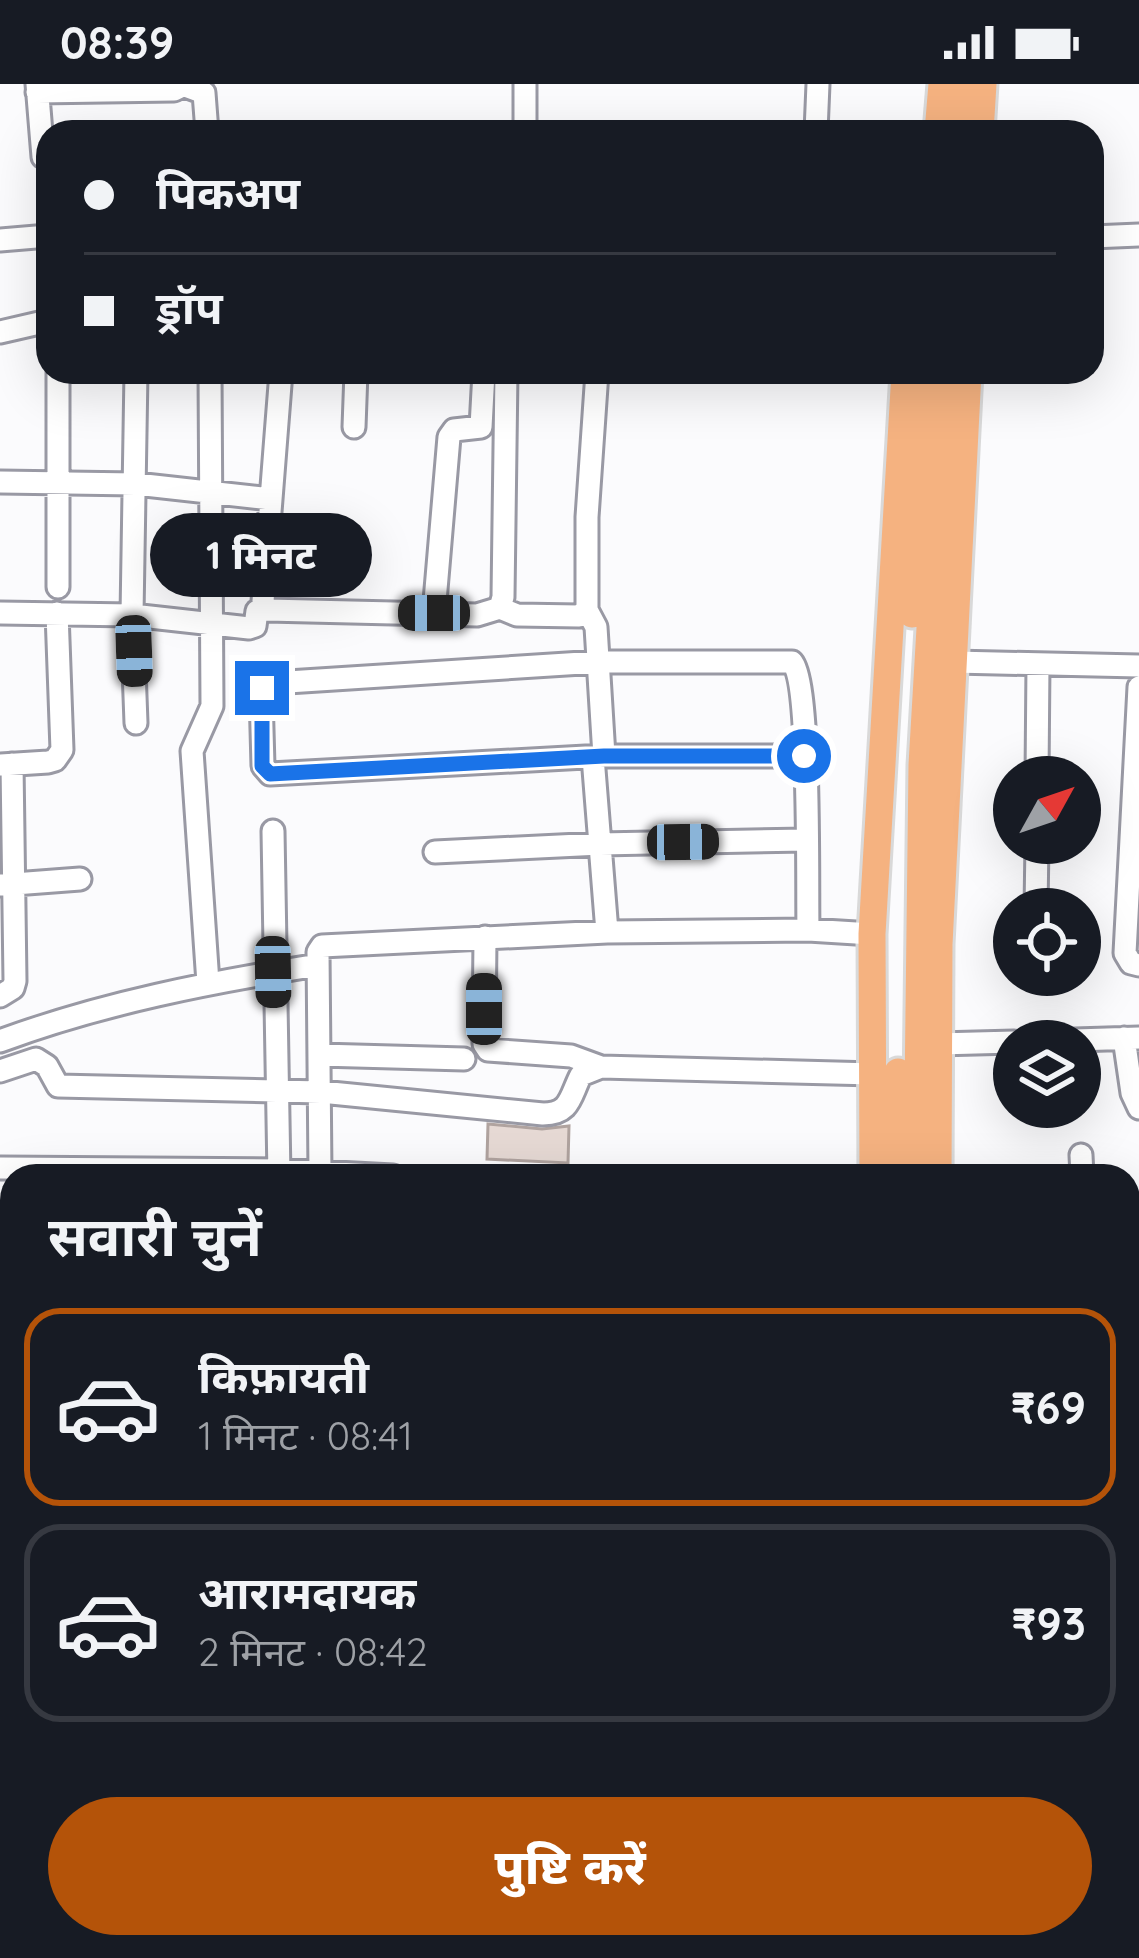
<!DOCTYPE html>
<html lang="hi">
<head>
<meta charset="utf-8">
<style>
  :root { --surface:#171b24; --page:#20242c; --text:#f1f3f6; --muted:#9ea1a6; --line:#363941; --accent:#b45309 }
  body { margin:0; font-family:Quicksand,"Noto Sans Devanagari",sans-serif; background:var(--page); color:var(--text); height:100vh; display:flex; flex-direction:column; font-size:45px; white-space:nowrap }
  * { box-sizing:border-box; margin:0 }
  p { font-size:39px; color:var(--muted) }
  .icon { flex:none; width:66px; height:66px; fill:none; stroke:currentColor; stroke-width:2; stroke-linecap:round; stroke-linejoin:round }
  .map { position:relative; flex:1; overflow:hidden }
  .drawer { position:absolute; left:0px; top:1080px; width:1140px; height:795px; display:flex; flex-direction:column; background:var(--surface); border-radius:36px 36px 0 0; box-shadow:0 12px 48px #0002 }
  .drawer>* { flex:none }
  .banner { position:absolute; left:36px; top:36px; width:1068px; height:264px; border-radius:36px; box-shadow:0 12px 48px #0002; display:grid; align-content:center; height:264px; padding:0 48px; background:var(--surface) }
  .needle { width:78px; rotate:50deg }
  .buttons { position:absolute; left:993px; top:672px; display:grid; gap:24px }
  .buttons a { display:grid; place-items:center; width:108px; height:108px; border-radius:50%; background:var(--surface); box-shadow:0 12px 48px #0002; font-size:60px }
  .end { position:absolute; width:54px; height:54px; margin:-27px; border:15px solid #1a73e8; background:#fff; box-shadow:0 0 0 6px #fff }
  .from { border-radius:50% }
  .bubble { position:absolute; height:84px; border-radius:42px; background:var(--surface); box-shadow:0 12px 48px #0002; font-size:39px; font-weight:800; line-height:84px; text-align:center }
  .car { position:absolute; width:36px; height:72px; margin:-36px -18px; border-radius:15px; box-shadow:0 0 9px 3px #0007; background:linear-gradient(#222 24%,#8ab4d8 0 40%,#222 0 76%,#8ab4d8 0 86%,#222 0) }
  .banner b { display:flex; align-items:center; gap:42px; height:114px; font-size:45px }
  .banner b+b { border-top:3px solid var(--line) }
  .banner i { width:30px; height:30px; background:var(--text) }
  ul { padding:0; list-style:none }
  li { display:flex; align-items:center; gap:36px; height:198px; margin:0 24px 18px; padding:0 24px; border:6px solid var(--line); border-radius:36px }
  li div { flex:1 }
  li b { display:block; font-size:45px }
  li em { font-style:normal; font-weight:800 }
  li.current { border-color:var(--accent) }
  li>.icon { width:108px; height:108px; stroke-width:1.5 }
  h2 { padding:0 48px; font-size:54px; line-height:144px }
  .cta { display:flex; gap:24px; margin-top:auto; padding:24px 48px }
  .cta a { flex:1; height:138px; border-radius:72px; background:var(--accent); color:#fff; font-size:48px; font-weight:800; line-height:138px; text-align:center }
  .status { display:flex; justify-content:space-between; align-items:center; height:84px; padding:0 60px; background:var(--surface); direction:ltr }
  .status svg { height:33px; fill:currentColor }
  .map>svg:first-child { display:block }
  .building { fill:#e6d9d4; stroke:#b0a39f; stroke-width:3 }
  .lines { fill:none; stroke-linecap:round; stroke-linejoin:round }
  .minor-casing { stroke:#9999a4; stroke-width:27 }
  .major-casing { stroke:#d9d9d9; stroke-width:33 }
  .minor { stroke:#fff; stroke-width:21 }
  .major { stroke:#f5b280; stroke-width:27 }
  .route { stroke:#1a73e8; stroke-width:15 }
</style>
</head>
<body>
<div class="status"><b>08:39</b><svg viewBox="0 0 49 12"><path d="M0 12V9h3v3zM5 12V6h3v6zM10 12V3h3v9zM15 12V0h3v12zM26 1h20v11H26zM47 4h2v5h-2z"/></svg></div>
<div class="map">
<svg width="1139" height="1874" viewBox="0 0 1139 1874">
  <rect width="100%" height="100%" fill="#fbfbfd"/>
  <path class="building" d="M488,1040L542,1045L569,1042L568,1079L487,1075Z"/>
  <g class="lines">
    <defs>
      <path id="minor" d="M37,0L43,73
        M525,0V48
        M185,2L204,9L207,48
        M37,8L174,6L186,0
        M816,48L818,0
        M1092,153L1139,151
        M0,156L48,152
        M0,248L48,237
        M136,288L132,531L136,639
        M281,288L263,517L267,526L477,531L500,524L503,513L506,288
        M354,343L356,288
        M0,398L136,400L271,415
        M58,503V288
        M500,524L517,531L579,532L587,526V433L597,288
        M587,526L596,543L604,672
        M0,529L132,531L249,544L255,542L257,527L267,526
        M434,529L449,353L454,346L481,343L484,288
        M954,578L1139,582
        M1139,603L1125,869L1131,879L1139,881
        M804,672H604L270,690L263,682L261,609L265,600L272,599L598,578H792C811,599 807,805 808,846
        M593,673L607,848
        M1,681L48,678L55,676L62,666L57,529
        M1037,693L1038,580
        M273,747L279,1092
        M435,768L600,760L806,756
        M1,801L80,795
        M1036,825L1037,759
        M485,853L484,960L488,966L571,972L601,983
        M208,899L192,667L212,622L210,288
        M0,912L13,904L15,897L12,680
        M1124,954L1132,1009L1139,1024
        M0,957C102,919 211,898 318,881
        M1043,957L1139,954
        M938,960L1014,958
        M320,971L464,975
        M0,987L36,975L47,982L58,1002L321,1008L543,1030C571,1030 570,1012 581,991L601,983L874,990
        M1081,1071L1082,1092
        M0,1084L279,1086L393,1092
        M320,1089L318,868L322,862L607,848L808,846L872,850
        M0,1160L12,1159
        M1128,1161H1139
        M0,1321L12,1320
        M0,1397L12,1396
        M1128,1408H1139
        M1128,1491H1139
        M0,1550L12,1549
        M1128,1555L1139,1554
        M0,1615L12,1614
        M1128,1619L1139,1618
        M0,1700L12,1699
        M1128,1702H1139
        M1128,1766H1139
        M0,1774L12,1773
        M1128,1811L1139,1810
        M0,1853L12,1852
        M144,1863L145,1874
        M466,1863L467,1874
        M801,1874L802,1863"/>
      <path id="major" d="M938,48L942,0
        M960,48L963,0
        M980,48L983,0
        M912,530L923,288
        M873,1092L872,850L905,288
        M897,1092L898,988
        M917,1092L922,681L945,288
        M938,1092L939,860L968,288
        M878,1863V1874
        M899,1863V1874
        M919,1863V1874
        M941,1863V1874"/>
    </defs>
    <use href="#minor" class="minor-casing"/>
    <use href="#major" class="major-casing"/>
    <use href="#minor" class="minor"/>
    <use href="#major" class="major"/>
  </g>
  <g class="lines">
    <path class="route" d="M262,604V682L270,690L604,672H804"/>
  </g>
</svg>
<div class="buttons">
<a><svg class="needle" viewBox="-14 -14 28 28"><path d="M0-13l5 13h-10z" fill="#e53935"/><path d="M0 13l5-13h-10z" fill="#9ea1a6"/></svg></a>
<a><svg class="icon" aria-label="locate" viewBox="0 0 24 24"><circle cx="12" cy="12" r="6"/><path d="M12 2v4M12 18v4M2 12h4M18 12h4"/></svg></a>
<a><svg class="icon" aria-label="layers" viewBox="0 0 24 24"><path d="M12 4l9 5-9 5-9-5zM3 14l9 5 9-5"/></svg></a>
</div>
<i class="end from" style="left:804px;top:672px"></i>
<i class="end" style="left:262px;top:604px"></i>
<div class="bubble" style="left:150px;top:429px;width:222px">1 मिनट</div>
<i class="car" style="left:434px;top:529px;rotate:270deg"></i>
<i class="car" style="left:134px;top:567px;rotate:178deg"></i>
<i class="car" style="left:683px;top:758px;rotate:89deg"></i>
<i class="car" style="left:273px;top:888px;rotate:179deg"></i>
<i class="car" style="left:484px;top:925px;rotate:0deg"></i>
<div class="banner">
<b><i class="from"></i>पिकअप</b>
<b><i></i>ड्रॉप</b>
</div>
<section class="drawer">
<h2>सवारी चुनें</h2>
<ul>
<li class="current"><svg class="icon" aria-label="car" viewBox="0 0 24 24"><path d="M5 17H2v-5l4-1 3-4h7l3 4 3 1v5h-3M9 17h6M6 11h13"/><circle cx="7" cy="17" r="2"/><circle cx="17" cy="17" r="2"/></svg><div><b>किफ़ायती</b><p>1 मिनट · 08:41</p></div><em>₹69</em></li>
<li><svg class="icon" aria-label="car" viewBox="0 0 24 24"><path d="M5 17H2v-5l4-1 3-4h7l3 4 3 1v5h-3M9 17h6M6 11h13"/><circle cx="7" cy="17" r="2"/><circle cx="17" cy="17" r="2"/></svg><div><b>आरामदायक</b><p>2 मिनट · 08:42</p></div><em>₹93</em></li>
</ul>
<div class="cta"><a>पुष्टि करें</a></div>
</section>
</div>
</body>
</html>
